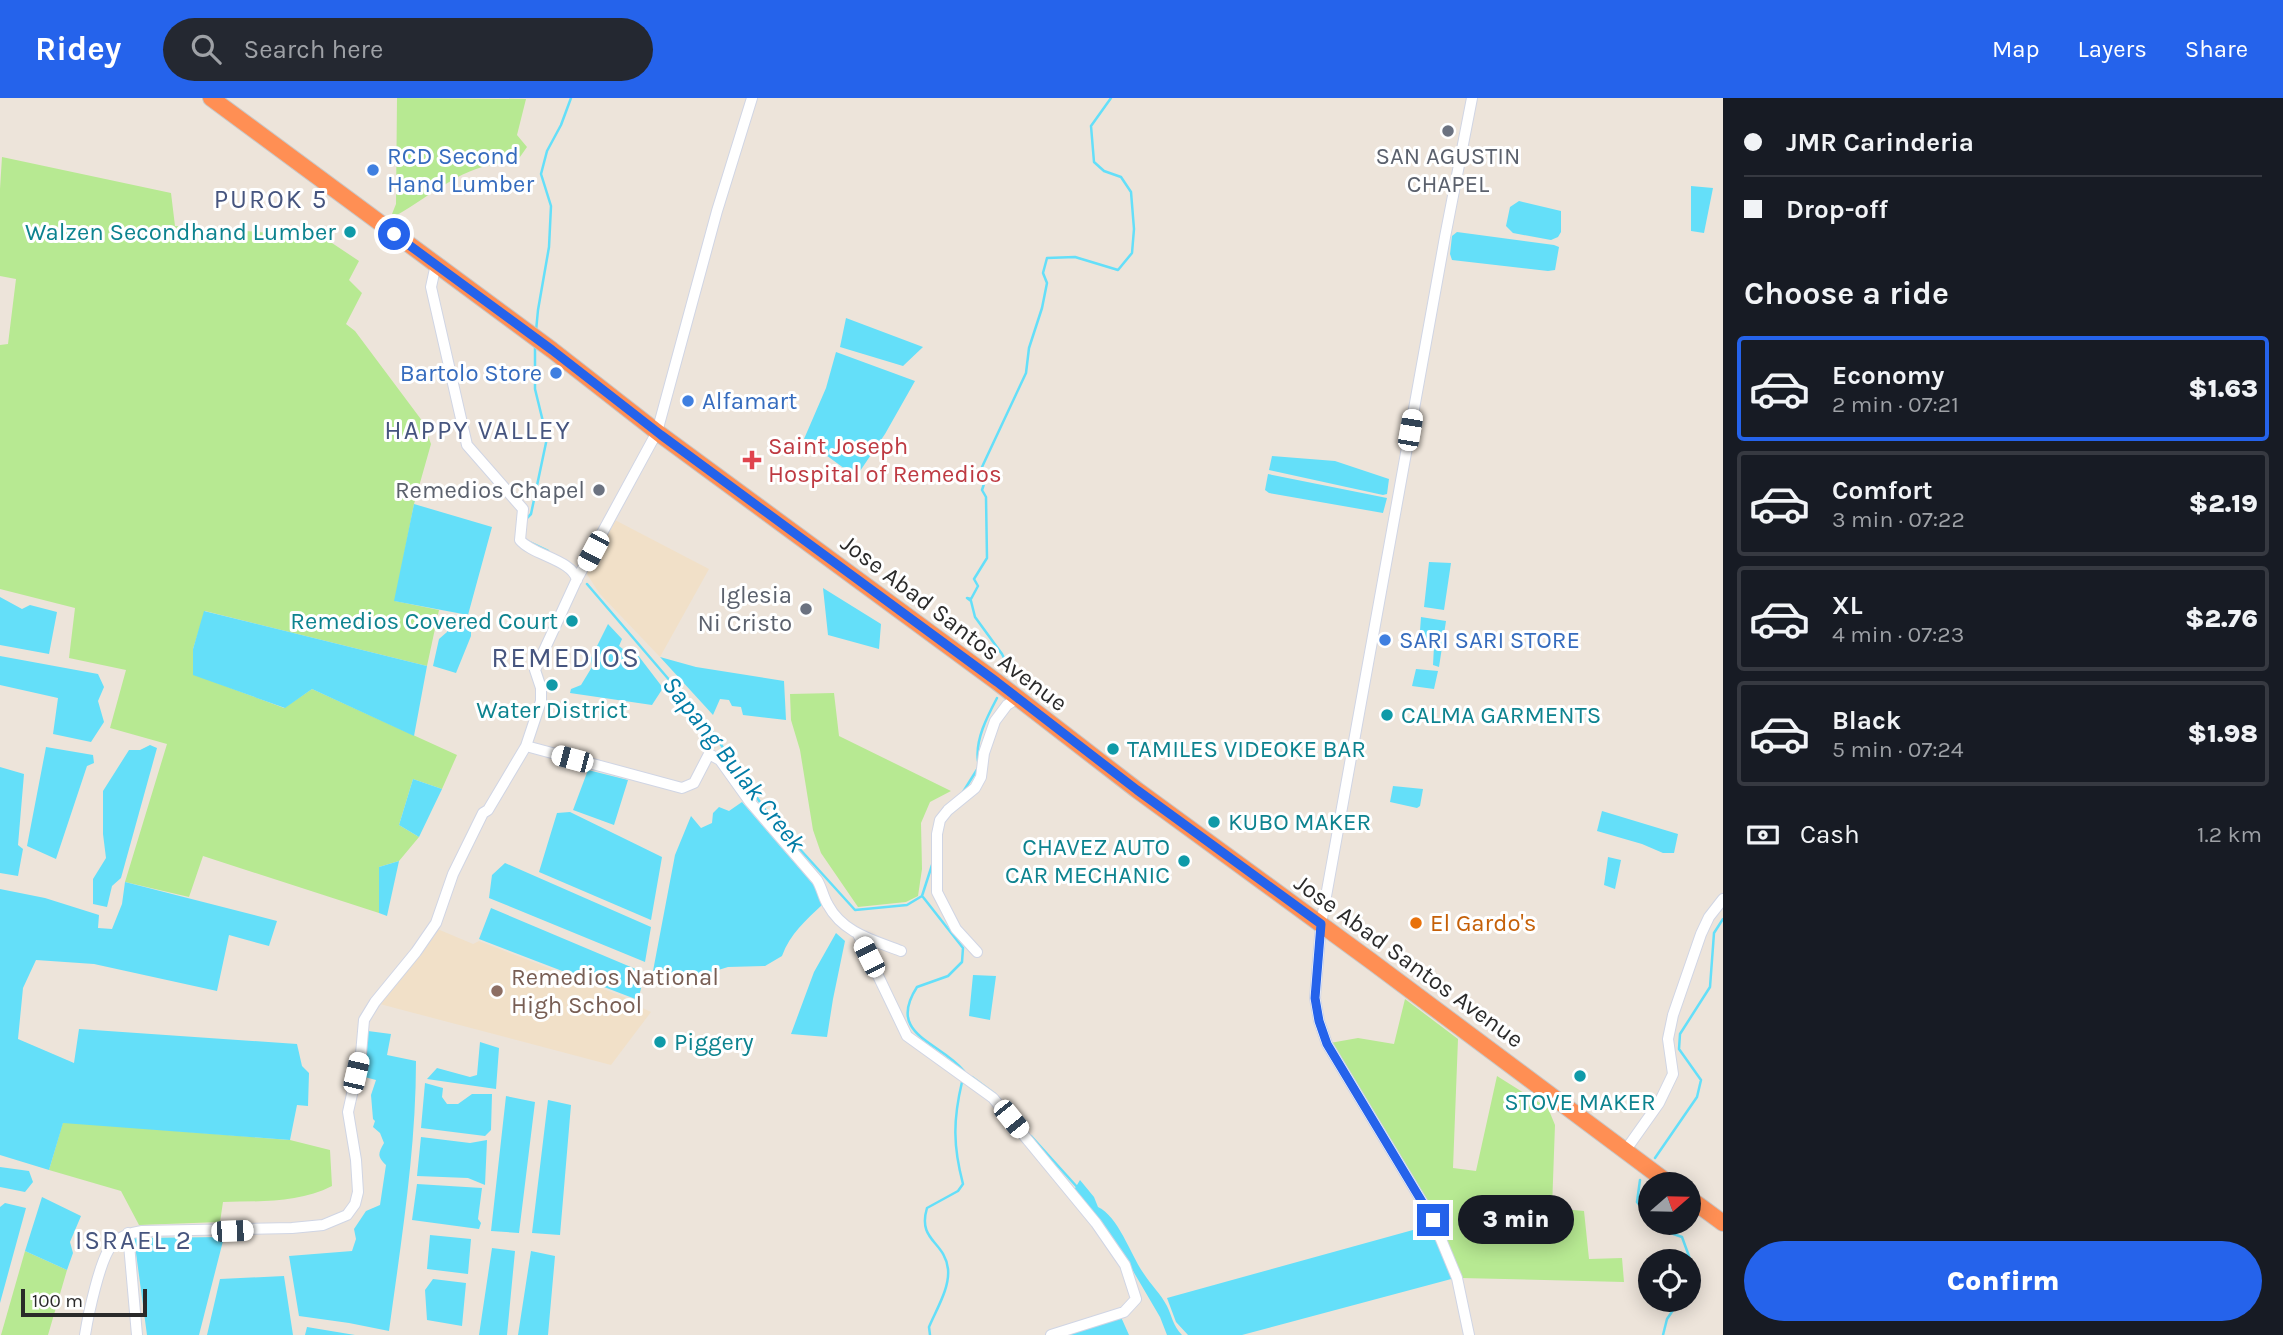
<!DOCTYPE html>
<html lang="en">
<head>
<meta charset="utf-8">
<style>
  :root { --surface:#171b24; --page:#242831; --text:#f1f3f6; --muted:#9ea1a6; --line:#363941; --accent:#2563eb }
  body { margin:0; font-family:Karla,sans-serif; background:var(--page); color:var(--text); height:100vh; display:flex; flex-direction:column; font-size:26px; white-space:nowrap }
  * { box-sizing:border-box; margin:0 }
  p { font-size:23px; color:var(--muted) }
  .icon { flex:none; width:38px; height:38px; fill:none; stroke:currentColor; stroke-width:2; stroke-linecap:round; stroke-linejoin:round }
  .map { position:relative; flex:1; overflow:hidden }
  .side { display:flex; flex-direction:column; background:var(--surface); width:560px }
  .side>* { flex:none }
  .top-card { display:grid; align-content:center; height:154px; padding:0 21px; background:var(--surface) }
  .needle { width:46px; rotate:70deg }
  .fabs { position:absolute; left:1638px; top:1074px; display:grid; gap:14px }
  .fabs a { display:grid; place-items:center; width:63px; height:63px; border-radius:50%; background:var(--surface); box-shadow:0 4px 18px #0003; font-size:35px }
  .scale { position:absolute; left:21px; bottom:18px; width:126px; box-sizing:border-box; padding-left:7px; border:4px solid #2a2a2a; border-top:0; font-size:19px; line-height:24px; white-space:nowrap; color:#2a2a2a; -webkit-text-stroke:5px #fff; paint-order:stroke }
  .end { position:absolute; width:32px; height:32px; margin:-16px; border:9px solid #2563eb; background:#fff; box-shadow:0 0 0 4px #fff }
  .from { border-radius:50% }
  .bubble { position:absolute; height:49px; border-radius:24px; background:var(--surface); box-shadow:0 4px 18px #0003; font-size:23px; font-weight:800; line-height:49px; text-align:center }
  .car { position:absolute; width:21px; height:42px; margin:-21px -10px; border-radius:9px; box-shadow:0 0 5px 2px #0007; background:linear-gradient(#fff 24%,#345 0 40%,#fff 0 76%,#345 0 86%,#fff 0) }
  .top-card b { display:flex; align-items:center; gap:24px; height:66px; font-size:26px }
  .top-card b+b { border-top:2px solid var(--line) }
  .top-card i { width:18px; height:18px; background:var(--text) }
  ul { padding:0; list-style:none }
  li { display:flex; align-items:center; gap:21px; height:105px; margin:0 14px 10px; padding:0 7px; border:4px solid var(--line); border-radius:7px }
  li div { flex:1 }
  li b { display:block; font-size:26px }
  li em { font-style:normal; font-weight:800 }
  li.selected { border-color:var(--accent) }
  li>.icon { width:63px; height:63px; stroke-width:1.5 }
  h2 { padding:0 21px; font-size:32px; line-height:84px }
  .pay { display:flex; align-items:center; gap:18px; height:77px; padding:0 21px; font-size:26px }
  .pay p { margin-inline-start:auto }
  .action { display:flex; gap:14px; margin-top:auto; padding:14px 21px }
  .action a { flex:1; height:80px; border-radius:42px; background:var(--accent); color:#fff; font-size:28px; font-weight:800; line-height:80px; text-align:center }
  header { display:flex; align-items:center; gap:42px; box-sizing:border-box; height:98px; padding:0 35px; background:var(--accent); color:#fff }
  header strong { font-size:33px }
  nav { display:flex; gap:38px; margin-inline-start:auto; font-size:24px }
  .search { width:490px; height:63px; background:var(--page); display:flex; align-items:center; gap:18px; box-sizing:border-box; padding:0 24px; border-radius:38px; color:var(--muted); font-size:26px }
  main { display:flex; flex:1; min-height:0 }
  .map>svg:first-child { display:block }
  .education { fill:#f1e0c8 }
  .green { fill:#b7e992 }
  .water { fill:#64dff9 }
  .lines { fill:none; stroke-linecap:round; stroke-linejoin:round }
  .stream { stroke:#64dff9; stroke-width:2.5 }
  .minor-casing { stroke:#d0d5e4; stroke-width:12 }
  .highway-casing { stroke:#c8c8c8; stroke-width:18 }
  .minor { stroke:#fff; stroke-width:10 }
  .highway { stroke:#ff8f54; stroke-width:16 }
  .route { stroke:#2563eb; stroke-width:9 }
  .worship-dot { fill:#6b7280; stroke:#fff; stroke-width:2.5 }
  .shop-dot { fill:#3f7fe0; stroke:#fff; stroke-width:2.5 }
  .culture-dot { fill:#0f9aa8; stroke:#fff; stroke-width:2.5 }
  .health-dot { fill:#e0444e; stroke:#fff; stroke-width:2.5 }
  .food-dot { fill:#e8710a; stroke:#fff; stroke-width:2.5 }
  .education-dot { fill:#8d6e63; stroke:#fff; stroke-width:2.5 }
  .labels { text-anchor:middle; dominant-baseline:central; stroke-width:6; stroke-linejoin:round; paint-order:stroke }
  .shop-label { font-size:24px; fill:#366cbe; stroke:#fff; text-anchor:start }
  .worship-label { font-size:24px; fill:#5b616d; stroke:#fff; text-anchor:end }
  .culture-label { font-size:24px; fill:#0d838f; stroke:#fff; text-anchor:start }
  .health-label { font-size:24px; fill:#be3a42; stroke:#fff; text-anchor:start }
  .street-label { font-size:24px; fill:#2a2a2a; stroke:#fff }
  .food-label { font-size:24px; fill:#c56008; stroke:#fff; text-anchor:start }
  .education-label { font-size:24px; fill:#785e54; stroke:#fff; text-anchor:start }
  .neighbourhood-label { font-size:26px; letter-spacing:2px; fill:#46557f; stroke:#fff }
  .water-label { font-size:26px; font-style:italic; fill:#017ca6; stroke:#fff }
  .quarter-label { font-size:28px; letter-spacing:2px; fill:#46557f; stroke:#fff }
</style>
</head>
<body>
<header>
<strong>Ridey</strong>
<div class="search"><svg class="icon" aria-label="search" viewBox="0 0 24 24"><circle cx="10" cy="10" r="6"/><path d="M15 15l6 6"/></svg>Search here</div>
<nav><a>Map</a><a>Layers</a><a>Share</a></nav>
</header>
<main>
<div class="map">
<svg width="1723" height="1237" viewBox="0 0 1723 1237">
  <rect width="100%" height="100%" fill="#ede4da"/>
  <path class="education" d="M613,421L709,471L660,559L599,495L585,473Z
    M435,830L473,846L479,843L632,902L636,907L651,914L611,967L376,905Z"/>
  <path class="green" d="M397,0L526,1L517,37L527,49L515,66C470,61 434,96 397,117L392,116L396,106Z
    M2,59L171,95L175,128L313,138L329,143L359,163L349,182L362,195L346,226L355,233L423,324L431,346L414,406L395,503L439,512L427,568L205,513L193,551V576L284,610L312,591L457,657L442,691L413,681L399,727L419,739L399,763L379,769V815L203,758L189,799L125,784L167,646L110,630L126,572L69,560L75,510L0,491V247L8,246L16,181L0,178V91Z
    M834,595L839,638L951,693L930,704L921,725L922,771L918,798L906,804L858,809L821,755L813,732L800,652L791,622L790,596Z
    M1405,901L1458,941L1453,1070L1476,1073L1497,978L1548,1010L1555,1027L1552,1110L1584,1113L1589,1161L1622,1160L1624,1184L1461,1180L1438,1121L1330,945L1358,940L1394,946Z
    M63,1024L290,1042L330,1052L332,1088C299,1105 260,1103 223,1104L220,1124L139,1127L121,1093L49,1072Z
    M25,1153L67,1172L48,1237H1Z"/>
  <path class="water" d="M1691,88L1713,90L1704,135L1691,133Z
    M1519,103L1561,113V134L1558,139L1551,142L1513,135L1506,128L1510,109Z
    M1457,134L1554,147L1559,149L1555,172L1548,173L1452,162L1450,156L1452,138Z
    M846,220L923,249L903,268L840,249Z
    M836,254L915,283L885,336L856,379L804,341L826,290Z
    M1272,358L1335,363L1389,381L1387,396L1383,397L1269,372Z
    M1268,376L1387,400L1383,415L1269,395L1265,392Z
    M414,406L492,429L468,517L394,503Z
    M1429,464L1451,465L1444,512L1424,509Z
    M823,490L881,526L879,551L828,537Z
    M0,499L22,511L30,507L57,514L49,556L0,547Z
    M204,513L427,568L414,638L312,591L285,610L193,577V551Z
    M1421,519L1446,523L1439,569L1433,567L1434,548L1419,546Z
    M455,522L471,527V538L456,575L433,568L439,541L447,534L449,527Z
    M608,526L622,541L619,548L628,555L634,552L663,590L652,607L570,595L571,591L581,587L592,569L591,560Z
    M0,558L98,576L104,589L98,603L104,624L91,644L53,636L58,600L0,587Z
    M660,559L696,569L784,583L786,622L743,617L741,609L732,608L729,602L720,601L713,617Z
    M1416,571L1438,573L1434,591L1412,588Z
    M150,647L157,650L121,780L112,788L107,809L93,806V781L106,760L103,736V693L129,652H140Z
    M46,649L93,657L94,665L87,668L56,761L27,748Z
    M0,669L24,676L18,747L23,751L18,778L0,775Z
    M588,672L628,682L614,727L573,712Z
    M413,681L442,691L419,739L399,727Z
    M1393,688L1423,691L1420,708L1417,710L1390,704Z
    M742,704L818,792L823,806C806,822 790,836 782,858L765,868L728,869L683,883L653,873L675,757L691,718L701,730L712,725L713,715L719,709L729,713Z
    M1602,713L1678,736L1674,755H1663L1642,746L1597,733Z
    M570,714L662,759L651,822L539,774L557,715Z
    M1608,759L1621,762L1615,791L1604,787Z
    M399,763L387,818L379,815V769Z
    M505,765L651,829L645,864L489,800L492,777Z
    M125,784L277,823L269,848L229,837L217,893L94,866L36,862L23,890L18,941L74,965L79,931L297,946L302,968L309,975L308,1008L297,1007L290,1042L63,1025L49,1072L0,1057V791L45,800L99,817L98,830L112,831L122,806Z
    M491,810L645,875L638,902L479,841Z
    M836,835L845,843L833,901L827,939L791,936L814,874Z
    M973,877L996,878L990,922L969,918Z
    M368,933L391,936L387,957L416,963C416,1053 401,1144 389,1233L349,1225L299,1218L289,1158L352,1153L356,1141L354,1131L366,1113L380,1107L386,1067C377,1058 378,1056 384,1045L380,1035L373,1029L375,1023L373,1021L371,997L376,982L357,977Z
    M480,944L499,950L496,991L427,981L437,970L470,979L477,977Z
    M425,985L443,990L442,999L447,1006H458L472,996H492L491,1032L485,1038L421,1030Z
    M506,998L535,1004L519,1135L491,1133Z
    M548,1002L571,1007L560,1137L532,1135Z
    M421,1039L470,1045L487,1042L485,1087L468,1080L417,1078Z
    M0,1069L29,1073L33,1084L25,1094L0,1089Z
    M1080,1082L1094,1099L1098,1109C1119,1119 1131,1158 1144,1176C1151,1187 1161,1196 1167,1208C1172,1218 1173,1228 1182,1237H1167L1160,1219L1126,1161L1074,1092Z
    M417,1086L482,1090L478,1121L481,1125L479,1131L412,1122Z
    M42,1099L81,1118L70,1144L73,1155L67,1172L25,1153Z
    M5,1105L26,1110L0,1205V1109Z
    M1431,1127L1455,1180L1242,1237H1188L1176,1224L1167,1200Z
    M430,1137L471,1141L468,1176L427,1171Z
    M224,1139L199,1237H147L134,1140Z
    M492,1150L515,1153L507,1237H479Z
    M531,1153L555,1158L548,1237H518Z
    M284,1178L293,1237H207L220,1181Z
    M433,1181L466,1185L462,1228L427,1222L425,1192Z
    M1121,1219L1129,1237H1062Z
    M307,1229L355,1237H305Z"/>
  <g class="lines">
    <path class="stream" d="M536,233L538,212L549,149L551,108L541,76L547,53L561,27L571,0
      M526,421L531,416L547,340L535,291V247
      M529,444L548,453
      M587,486L707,626L768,716L855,812L907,807L922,798L932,767
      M1013,578L1002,556L975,519L971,503L967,500L971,501L978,488L974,481L987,460L986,399L982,392L985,383L982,369L1026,275L1029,250L1042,210L1047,185L1043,175L1047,160L1075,159L1118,172L1132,155L1134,131L1131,94L1121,79L1104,73L1094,64L1091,28L1111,0
      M978,663C975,642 987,619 997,600
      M963,694L978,670
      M923,799L963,850L962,864L948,878L917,889C886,937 939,943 964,973
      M972,979L995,996
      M1031,1038L1078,1090
      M1655,1060L1697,999L1701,982L1679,951L1680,936L1710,889L1714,835L1723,821
      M1640,1082L1637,1104L1650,1121
      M1655,1125L1662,1132L1682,1139L1694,1172L1689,1185
      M930,1237L929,1229C936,1212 950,1190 948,1171C945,1143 917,1143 927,1110L958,1093L963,1086C953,1048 953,1022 962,984
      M1663,1237L1667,1221L1680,1202"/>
    <defs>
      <path id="minor" d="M436,166L431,189L467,347L523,411L520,442C532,457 573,462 577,482
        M526,648L682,690L694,685L709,656L720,662L750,704L817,782C822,790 823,799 828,807C843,835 873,842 901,853
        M858,836L907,938L993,1000L1096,1125L1125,1167L1136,1201L1124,1214L1051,1237
        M977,854L956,831L937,794V736L940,722L948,712L975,690L981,679L984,655L995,623L1007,607L1018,600
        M1625,1053L1659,1005L1673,976L1668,941L1673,917L1701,836L1709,819L1723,801
        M128,1135L137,1237
        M85,1237C88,1218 100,1160 112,1147C121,1138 130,1135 142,1133L292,1130L323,1127L347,1117L355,1106L358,1094L356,1062L348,1014L361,956L364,922L375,904L416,854L436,825L453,776L483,715L488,712L526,648L541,603V590L535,572L577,481L657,334L717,113L752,0
        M1469,1237L1457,1180L1433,1122L1327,946L1319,923L1315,900L1321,826L1445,139L1472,0"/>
      <path id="highway" d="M211,0L552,252L661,337L997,584L1137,692L1371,863L1671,1087
        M1689,1100L1723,1125"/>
    </defs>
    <use href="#minor" class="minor-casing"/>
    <use href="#highway" class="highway-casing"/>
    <use href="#minor" class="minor"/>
    <use href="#highway" class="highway"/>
  </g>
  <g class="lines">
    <path class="route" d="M394,136L552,252L661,337L997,584L1137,692L1321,826L1315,900L1319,923L1327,946L1433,1122"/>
  </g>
  <g class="worship-dot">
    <circle cx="1448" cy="33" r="7"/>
    <circle cx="599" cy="392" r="7"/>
    <circle cx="806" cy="511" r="7"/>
  </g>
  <g class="shop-dot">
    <circle cx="373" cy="72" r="7"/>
    <circle cx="556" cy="275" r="7"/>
    <circle cx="688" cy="303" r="7"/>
    <circle cx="1385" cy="542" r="7"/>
  </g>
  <g class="culture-dot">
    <circle cx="350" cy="134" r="7"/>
    <circle cx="572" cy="523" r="7"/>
    <circle cx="552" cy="587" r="7"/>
    <circle cx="1387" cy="617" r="7"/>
    <circle cx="1113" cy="651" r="7"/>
    <circle cx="1214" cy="724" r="7"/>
    <circle cx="1184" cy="763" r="7"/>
    <circle cx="660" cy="944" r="7"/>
    <circle cx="1580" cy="978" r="7"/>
  </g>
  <path class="health-dot" d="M748.5 351.5h7v7h7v7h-7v7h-7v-7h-7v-7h7z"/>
  <circle class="food-dot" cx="1416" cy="825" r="7"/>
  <circle class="education-dot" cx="497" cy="893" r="7"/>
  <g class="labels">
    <g class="shop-label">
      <text x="387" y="58">RCD Second<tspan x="387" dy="28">Hand Lumber</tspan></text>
      <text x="542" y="275" text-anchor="end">Bartolo Store</text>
      <text x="702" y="303">Alfamart</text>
      <text x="1399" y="542">SARI SARI STORE</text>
    </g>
    <g class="worship-label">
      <text x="1448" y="58" text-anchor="middle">SAN AGUSTIN<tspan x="1448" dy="28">CHAPEL</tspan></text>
      <text x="585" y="392">Remedios Chapel</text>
      <text x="792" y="497">Iglesia<tspan x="792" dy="28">Ni Cristo</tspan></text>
    </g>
    <g class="culture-label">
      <text x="336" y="134" text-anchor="end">Walzen Secondhand Lumber</text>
      <text x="558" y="523" text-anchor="end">Remedios Covered Court</text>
      <text x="552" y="612" text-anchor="middle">Water District</text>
      <text x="1401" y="617">CALMA GARMENTS</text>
      <text x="1127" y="651">TAMILES VIDEOKE BAR</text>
      <text x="1228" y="724">KUBO MAKER</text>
      <text x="1170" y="749" text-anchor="end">CHAVEZ AUTO<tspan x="1170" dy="28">CAR MECHANIC</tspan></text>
      <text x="674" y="944">Piggery</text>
      <text x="1580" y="1004" text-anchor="middle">STOVE MAKER</text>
    </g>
    <g class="health-label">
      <text x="768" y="348">Saint Joseph<tspan x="768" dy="28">Hospital of Remedios</tspan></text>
    </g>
    <g class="street-label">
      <text transform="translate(954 525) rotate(37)">Jose Abad Santos Avenue</text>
      <text transform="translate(1409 863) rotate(36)">Jose Abad Santos Avenue</text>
    </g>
    <g class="food-label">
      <text x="1430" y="825">El Gardo's</text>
    </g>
    <g class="education-label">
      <text x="511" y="879">Remedios National<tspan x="511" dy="28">High School</tspan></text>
    </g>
    <g class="neighbourhood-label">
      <text x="271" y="101">PUROK 5</text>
      <text x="478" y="332">HAPPY VALLEY</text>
      <text x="134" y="1142">ISRAEL 2</text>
    </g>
    <g class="water-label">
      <text transform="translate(734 666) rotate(52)">Sapang Bulak Creek</text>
    </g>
    <g class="quarter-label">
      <text x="566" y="559">REMEDIOS</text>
    </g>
  </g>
</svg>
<div class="fabs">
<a><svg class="needle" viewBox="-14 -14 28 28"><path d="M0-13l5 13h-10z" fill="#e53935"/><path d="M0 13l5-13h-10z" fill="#9ea1a6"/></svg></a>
<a><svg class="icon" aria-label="locate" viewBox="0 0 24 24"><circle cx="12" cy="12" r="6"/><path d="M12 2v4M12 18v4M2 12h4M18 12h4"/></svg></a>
</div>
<div class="scale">100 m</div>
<i class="end from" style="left:394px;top:136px"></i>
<i class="end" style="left:1433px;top:1122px"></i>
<div class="bubble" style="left:1458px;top:1097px;width:116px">3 min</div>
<i class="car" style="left:1410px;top:332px;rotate:10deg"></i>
<i class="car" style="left:593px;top:453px;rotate:208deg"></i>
<i class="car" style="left:572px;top:661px;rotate:285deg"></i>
<i class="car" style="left:869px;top:859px;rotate:333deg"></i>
<i class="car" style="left:356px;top:975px;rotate:13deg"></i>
<i class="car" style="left:1011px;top:1021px;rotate:141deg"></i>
<i class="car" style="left:232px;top:1133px;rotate:88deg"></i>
</div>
<section class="side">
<div class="top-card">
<b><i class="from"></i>JMR Carinderia</b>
<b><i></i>Drop-off</b>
</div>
<h2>Choose a ride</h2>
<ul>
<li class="selected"><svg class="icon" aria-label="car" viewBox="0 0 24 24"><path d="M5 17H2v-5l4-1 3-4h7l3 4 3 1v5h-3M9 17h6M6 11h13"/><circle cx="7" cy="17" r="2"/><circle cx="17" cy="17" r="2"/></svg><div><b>Economy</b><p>2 min · 07:21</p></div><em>$1.63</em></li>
<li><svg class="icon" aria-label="car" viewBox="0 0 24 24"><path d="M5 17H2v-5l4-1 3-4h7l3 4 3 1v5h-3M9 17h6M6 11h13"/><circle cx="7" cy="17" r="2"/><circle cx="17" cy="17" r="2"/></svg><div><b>Comfort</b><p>3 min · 07:22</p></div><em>$2.19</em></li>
<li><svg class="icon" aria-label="car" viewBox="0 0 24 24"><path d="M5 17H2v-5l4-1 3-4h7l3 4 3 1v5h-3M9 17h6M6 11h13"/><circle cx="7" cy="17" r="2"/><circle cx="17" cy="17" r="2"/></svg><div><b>XL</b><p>4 min · 07:23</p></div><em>$2.76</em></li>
<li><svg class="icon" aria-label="car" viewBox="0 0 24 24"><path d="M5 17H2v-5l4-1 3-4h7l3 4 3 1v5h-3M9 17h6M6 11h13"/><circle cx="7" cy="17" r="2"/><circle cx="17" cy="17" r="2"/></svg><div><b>Black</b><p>5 min · 07:24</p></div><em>$1.98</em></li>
</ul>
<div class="pay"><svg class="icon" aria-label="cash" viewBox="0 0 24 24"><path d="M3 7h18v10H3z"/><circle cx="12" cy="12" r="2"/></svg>Cash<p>1.2 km</p></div>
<div class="action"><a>Confirm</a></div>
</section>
</main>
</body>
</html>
